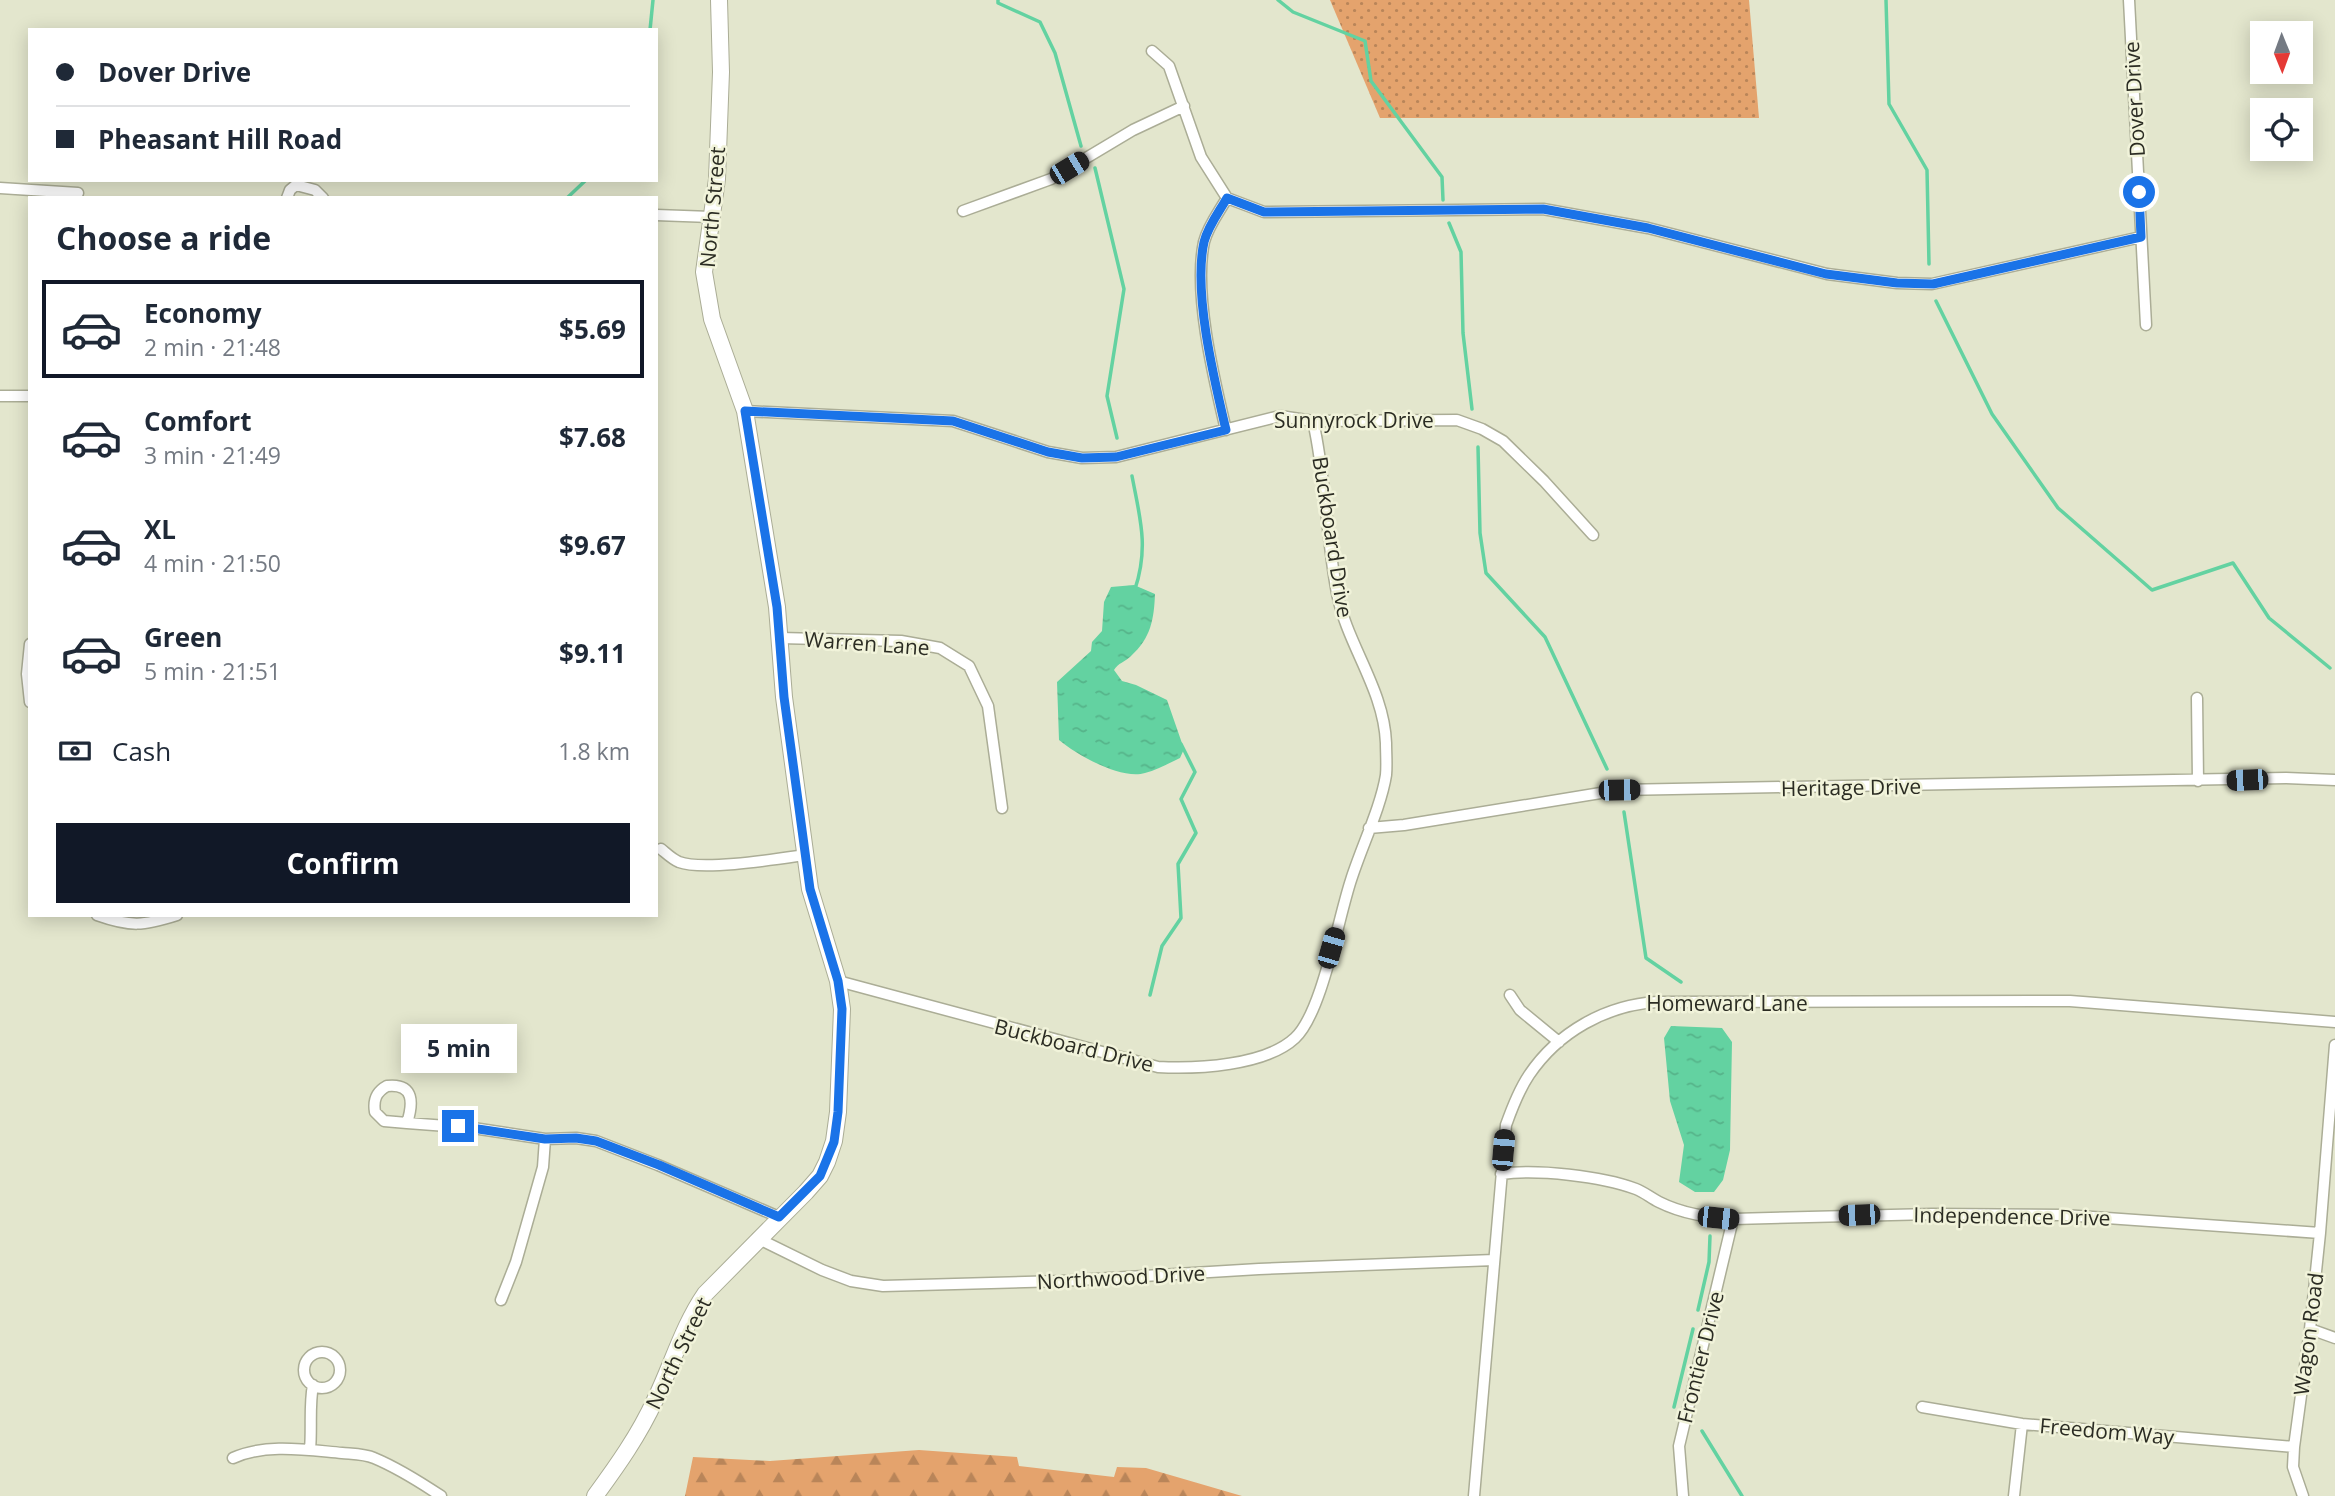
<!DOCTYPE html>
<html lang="en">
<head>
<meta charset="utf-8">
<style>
  :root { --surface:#fff; --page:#f6f6f7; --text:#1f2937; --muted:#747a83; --line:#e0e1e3; --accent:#111827 }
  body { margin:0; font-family:"Open Sans",sans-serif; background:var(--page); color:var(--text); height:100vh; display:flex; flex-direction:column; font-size:26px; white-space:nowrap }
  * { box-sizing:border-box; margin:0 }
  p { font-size:23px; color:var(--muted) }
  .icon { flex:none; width:38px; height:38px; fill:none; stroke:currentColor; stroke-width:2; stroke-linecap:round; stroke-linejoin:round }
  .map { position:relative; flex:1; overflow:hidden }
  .side { position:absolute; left:28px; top:196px; width:630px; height:721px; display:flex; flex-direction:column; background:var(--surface); border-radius:0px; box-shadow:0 4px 18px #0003 }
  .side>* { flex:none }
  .banner { position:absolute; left:28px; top:28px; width:630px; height:154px; border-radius:0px; box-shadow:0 4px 18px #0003; display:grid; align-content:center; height:154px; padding:0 28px; background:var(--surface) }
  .needle { width:46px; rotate:179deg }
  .buttons { position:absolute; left:2250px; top:21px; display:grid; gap:14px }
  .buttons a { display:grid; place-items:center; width:63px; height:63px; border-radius:0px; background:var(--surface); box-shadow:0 4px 18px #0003; font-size:35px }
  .end { position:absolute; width:32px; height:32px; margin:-16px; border:9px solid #1a73e8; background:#fff; box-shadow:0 0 0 4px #fff }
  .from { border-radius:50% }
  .bubble { position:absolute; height:49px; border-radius:0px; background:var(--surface); box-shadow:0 4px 18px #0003; font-size:23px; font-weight:700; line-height:49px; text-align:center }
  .car { position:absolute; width:21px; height:42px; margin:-21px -10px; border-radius:9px; box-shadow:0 0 5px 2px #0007; background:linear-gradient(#222 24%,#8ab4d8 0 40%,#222 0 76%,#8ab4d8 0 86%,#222 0) }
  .banner b { display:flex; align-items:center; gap:24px; height:66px; font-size:26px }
  .banner b+b { border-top:2px solid var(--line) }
  .banner i { width:18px; height:18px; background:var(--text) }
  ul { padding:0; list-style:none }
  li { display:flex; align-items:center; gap:21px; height:98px; margin:0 14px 10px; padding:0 14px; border:4px solid transparent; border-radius:0px }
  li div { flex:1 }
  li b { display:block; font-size:26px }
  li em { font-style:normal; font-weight:700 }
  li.active { border-color:var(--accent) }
  li>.icon { width:63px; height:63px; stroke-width:1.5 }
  h2 { padding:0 28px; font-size:32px; line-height:84px }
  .pay { display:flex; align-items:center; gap:18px; height:77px; padding:0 28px; font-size:26px }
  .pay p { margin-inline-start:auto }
  .primary-button { display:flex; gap:14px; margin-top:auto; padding:14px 28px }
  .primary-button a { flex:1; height:80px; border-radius:0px; background:var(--accent); color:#fff; font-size:28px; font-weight:700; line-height:80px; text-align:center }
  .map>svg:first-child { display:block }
  .grass { fill:url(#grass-dots) }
  .forest { fill:url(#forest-firs) }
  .water { fill:url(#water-ripples) }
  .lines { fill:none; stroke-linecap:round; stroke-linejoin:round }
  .stream { stroke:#63d2a1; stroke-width:3.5 }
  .street-casing { stroke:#abad96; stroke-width:13 }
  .secondary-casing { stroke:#abad96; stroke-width:18 }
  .street { stroke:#fff; stroke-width:10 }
  .secondary { stroke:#fff; stroke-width:16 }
  .route { stroke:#1a73e8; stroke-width:9 }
  .labels { text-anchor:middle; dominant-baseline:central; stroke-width:5; stroke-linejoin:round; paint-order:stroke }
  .street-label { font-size:21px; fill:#2b2c23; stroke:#f1f3da }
</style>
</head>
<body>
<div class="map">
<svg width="2335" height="1496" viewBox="0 0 2335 1496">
  <defs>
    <pattern id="grass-dots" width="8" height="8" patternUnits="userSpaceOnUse" patternTransform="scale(1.75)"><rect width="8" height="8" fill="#e4a36d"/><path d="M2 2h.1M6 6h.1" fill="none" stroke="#b98559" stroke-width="1.8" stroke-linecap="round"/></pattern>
    <pattern id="forest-firs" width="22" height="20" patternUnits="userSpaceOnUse" patternTransform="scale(1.75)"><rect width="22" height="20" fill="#e4a36d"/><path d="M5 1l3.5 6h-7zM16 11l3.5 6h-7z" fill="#b98559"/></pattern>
    <pattern id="water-ripples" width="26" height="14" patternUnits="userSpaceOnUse" patternTransform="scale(1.75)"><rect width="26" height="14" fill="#63d2a1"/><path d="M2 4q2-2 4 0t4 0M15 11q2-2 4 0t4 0" fill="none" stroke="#56b48a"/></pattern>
  </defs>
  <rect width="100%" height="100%" fill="#e3e6cd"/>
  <path class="grass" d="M1330,0H1749L1759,118H1380Z"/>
  <path class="forest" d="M919,1450L1017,1457L1019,1466L1114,1477L1117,1467L1146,1468L1242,1496H685L693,1457L770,1461Z"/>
  <path class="water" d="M1134,585L1155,594C1154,619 1151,638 1131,656C1125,662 1118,663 1114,670L1122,681L1136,685L1167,700L1184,749L1180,758C1169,763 1157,770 1145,773C1121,780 1077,755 1059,740L1057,682L1091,651L1092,642L1102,631L1104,602L1111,587Z
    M1671,1026L1722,1028L1732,1042L1730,1150L1723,1180L1714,1192H1695L1679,1182L1684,1145L1670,1101L1664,1038Z"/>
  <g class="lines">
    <path class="stream" d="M998,0V3L1040,22L1055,53L1081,146
      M1278,0L1293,12L1365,41L1371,81L1442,177L1443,200
      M1886,0L1889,104L1927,170L1929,264
      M650,30L653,0
      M1095,168L1124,289L1107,396L1117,438
      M567,198L586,180
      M1449,223L1461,252L1463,333L1472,409
      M1936,301L1992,414L2058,508L2152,590L2233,563L2269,618L2330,668
      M1478,447L1480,533L1486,573L1545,637L1607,769
      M1132,476C1140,518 1149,547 1135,589
      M1624,812L1646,958L1681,982
      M1150,995L1162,946L1181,918L1178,864L1196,833L1181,799L1195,772L1181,744
      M1698,1310L1709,1262L1710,1236
      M1674,1407L1693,1329
      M1702,1431L1742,1496"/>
    <defs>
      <path id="street" d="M2129,0L2146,325
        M1152,51L1169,66L1201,157L1227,198L1264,212L1543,209L1648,228L1827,274L1897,283L1932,284L2141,237
        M0,188L78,193
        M287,198L290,190L296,185L315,190L323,198
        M963,211L1051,179L1133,130L1184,106
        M656,215L711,217
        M0,396H30
        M745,411L953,421L1048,452L1082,458L1116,457L1280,416L1313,421L1457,420L1482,429L1503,441L1544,481L1593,535
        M1226,430C1214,379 1193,293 1204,242C1208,226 1219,212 1227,198
        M780,638L901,641L940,648L969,666L988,706L1002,808
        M30,644L27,674L30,702
        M2197,698L2198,781
        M1369,828L1404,825L1619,790L2286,778L2335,780
        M661,849C666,853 672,859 679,862C703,871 777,859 805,855
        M97,915C131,927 143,926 177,915
        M838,981L1158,1067C1196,1069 1265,1066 1295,1038C1322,1013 1338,919 1351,880C1361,848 1381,807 1386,775C1387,765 1386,753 1386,743C1384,689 1347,645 1337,593C1326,536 1326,478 1313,421
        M1510,995L1520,1010L1559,1042
        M387,1086C415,1083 413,1104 407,1123L384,1121L375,1112C373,1100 376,1092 387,1086Z
        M407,1123L473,1128L545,1139L576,1138L596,1141L658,1165L779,1217
        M1501,1174C1537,1169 1601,1176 1636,1189C1644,1192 1651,1198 1659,1202C1683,1214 1707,1217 1733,1219L1932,1214L2064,1215L2320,1233
        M757,1238L822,1270L851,1281L883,1286L1061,1281L1259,1269L1494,1260
        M501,1300L516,1262L543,1167L545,1139
        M2310,1329L2335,1338
        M304 1370a18 18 0 1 1 36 0a18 18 0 1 1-36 0Z
        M1922,1407L2022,1424L2294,1447
        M310,1450C312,1428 309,1406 313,1385
        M233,1458C266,1443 307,1450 342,1453C352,1454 365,1454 374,1458C398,1468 420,1482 441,1496
        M1474,1496L1506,1125C1512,1108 1519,1090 1529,1075C1558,1032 1606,1005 1657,1002L2070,1001L2335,1022
        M1683,1496L1679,1446L1733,1219
        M2014,1496L2022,1424
        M2303,1496L2293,1467L2294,1447L2310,1329L2320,1233L2335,1045"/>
      <path id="secondary" d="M595,1496C617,1466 639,1435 655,1400C672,1365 683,1326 705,1294L806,1192L820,1176L827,1162L834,1141L838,1112L842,1009L838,981L810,889L784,697L777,607L745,411L712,319L704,272L717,179L721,72L719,0"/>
    </defs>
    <use href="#street" class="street-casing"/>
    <use href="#secondary" class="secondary-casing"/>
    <use href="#street" class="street"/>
    <use href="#secondary" class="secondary"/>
  </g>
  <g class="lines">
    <path class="route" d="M458,1126L545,1139L576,1138L596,1141L659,1165L779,1217L820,1176L834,1142L838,1112L842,1009L838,981L810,889L784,697L777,607L745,411L953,421L1048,452L1082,458L1116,457L1226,430C1214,379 1193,292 1204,242C1208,226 1219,212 1227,198L1264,212L1543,209L1648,228L1826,274L1897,283L1933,284L2141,237L2139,192"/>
  </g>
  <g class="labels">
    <g class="street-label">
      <text transform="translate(2134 99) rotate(-93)">Dover Drive</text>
      <text transform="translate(712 207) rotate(-85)">North Street</text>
      <text x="1354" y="420">Sunnyrock Drive</text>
      <text transform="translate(1333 537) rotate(81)">Buckboard Drive</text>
      <text transform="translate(867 643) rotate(4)">Warren Lane</text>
      <text transform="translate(1851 787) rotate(-1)">Heritage Drive</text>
      <text x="1727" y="1003">Homeward Lane</text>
      <text transform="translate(1074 1045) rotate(14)">Buckboard Drive</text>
      <text transform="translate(2012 1216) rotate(1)">Independence Drive</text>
      <text transform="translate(1121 1277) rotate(-3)">Northwood Drive</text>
      <text transform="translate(2308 1334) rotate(-83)">Wagon Road</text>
      <text transform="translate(678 1353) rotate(-64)">North Street</text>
      <text transform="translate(1700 1357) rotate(-76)">Frontier Drive</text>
      <text transform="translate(2107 1431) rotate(5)">Freedom Way</text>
    </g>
  </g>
</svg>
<div class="buttons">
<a><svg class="needle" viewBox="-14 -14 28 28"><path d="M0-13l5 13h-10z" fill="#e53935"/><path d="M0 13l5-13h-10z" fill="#747a83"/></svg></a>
<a><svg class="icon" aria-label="locate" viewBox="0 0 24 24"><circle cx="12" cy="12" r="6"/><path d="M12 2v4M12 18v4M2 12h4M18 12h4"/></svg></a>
</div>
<i class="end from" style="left:2139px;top:192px"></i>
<i class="end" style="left:458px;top:1126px"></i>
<div class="bubble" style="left:401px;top:1024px;width:116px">5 min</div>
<i class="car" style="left:1069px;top:168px;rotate:59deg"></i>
<i class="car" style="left:2247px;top:780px;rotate:268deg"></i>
<i class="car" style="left:1619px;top:790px;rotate:89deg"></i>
<i class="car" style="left:1331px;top:948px;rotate:16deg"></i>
<i class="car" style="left:1503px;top:1150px;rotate:5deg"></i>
<i class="car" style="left:1859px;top:1215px;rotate:268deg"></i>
<i class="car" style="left:1718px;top:1218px;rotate:96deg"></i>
<div class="banner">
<b><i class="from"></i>Dover Drive</b>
<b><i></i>Pheasant Hill Road</b>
</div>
<section class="side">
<h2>Choose a ride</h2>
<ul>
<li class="active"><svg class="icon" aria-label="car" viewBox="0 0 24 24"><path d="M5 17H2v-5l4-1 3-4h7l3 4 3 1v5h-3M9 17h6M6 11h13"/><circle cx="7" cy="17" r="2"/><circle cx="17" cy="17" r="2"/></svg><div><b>Economy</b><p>2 min · 21:48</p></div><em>$5.69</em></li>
<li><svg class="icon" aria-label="car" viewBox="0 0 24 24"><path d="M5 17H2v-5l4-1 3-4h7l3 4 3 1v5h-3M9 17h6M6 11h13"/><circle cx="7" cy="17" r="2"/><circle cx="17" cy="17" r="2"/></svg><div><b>Comfort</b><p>3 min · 21:49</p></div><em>$7.68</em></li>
<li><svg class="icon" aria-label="car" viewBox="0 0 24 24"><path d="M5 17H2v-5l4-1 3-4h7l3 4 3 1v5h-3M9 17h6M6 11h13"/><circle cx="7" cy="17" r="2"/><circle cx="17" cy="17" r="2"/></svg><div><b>XL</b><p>4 min · 21:50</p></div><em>$9.67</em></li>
<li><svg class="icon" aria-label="car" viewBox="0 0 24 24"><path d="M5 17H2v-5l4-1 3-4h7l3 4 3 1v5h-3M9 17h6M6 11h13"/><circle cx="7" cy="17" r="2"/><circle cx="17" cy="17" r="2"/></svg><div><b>Green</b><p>5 min · 21:51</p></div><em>$9.11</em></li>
</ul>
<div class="pay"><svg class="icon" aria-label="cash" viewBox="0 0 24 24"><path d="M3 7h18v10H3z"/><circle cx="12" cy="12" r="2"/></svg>Cash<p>1.8 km</p></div>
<div class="primary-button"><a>Confirm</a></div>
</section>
</div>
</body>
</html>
